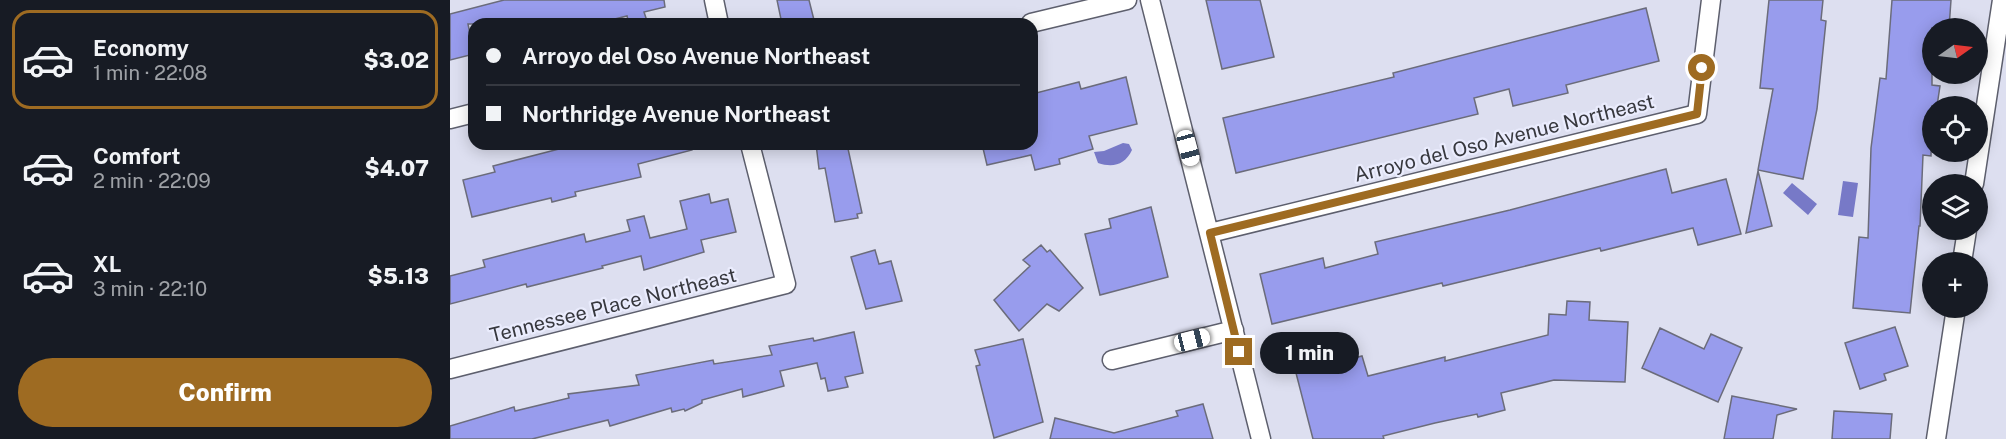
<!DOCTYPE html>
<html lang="en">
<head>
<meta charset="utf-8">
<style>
  :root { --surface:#171b24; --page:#20242c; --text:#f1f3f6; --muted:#9ea1a6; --line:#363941; --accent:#9e6b22 }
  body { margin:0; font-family:"Public Sans",sans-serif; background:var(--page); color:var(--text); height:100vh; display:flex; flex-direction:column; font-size:22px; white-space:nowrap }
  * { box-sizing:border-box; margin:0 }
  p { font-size:20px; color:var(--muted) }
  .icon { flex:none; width:33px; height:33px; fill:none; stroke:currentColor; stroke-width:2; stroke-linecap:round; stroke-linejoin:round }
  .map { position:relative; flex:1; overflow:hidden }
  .drawer { display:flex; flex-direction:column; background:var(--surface); width:450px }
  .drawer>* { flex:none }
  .hud { position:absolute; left:18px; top:18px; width:570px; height:132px; border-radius:18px; box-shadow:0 3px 15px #0003; display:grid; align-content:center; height:132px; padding:0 18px; background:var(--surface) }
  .needle { width:39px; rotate:76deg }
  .buttons { position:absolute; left:1472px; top:18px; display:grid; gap:12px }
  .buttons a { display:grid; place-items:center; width:66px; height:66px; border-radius:50%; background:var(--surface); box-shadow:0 3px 15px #0003; font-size:30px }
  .end { position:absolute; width:27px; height:27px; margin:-14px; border:8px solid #9e6b22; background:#fff; box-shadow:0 0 0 3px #fff }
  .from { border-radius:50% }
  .bubble { position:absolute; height:42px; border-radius:21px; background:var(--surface); box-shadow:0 3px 15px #0003; font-size:20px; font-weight:800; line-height:42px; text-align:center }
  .car { position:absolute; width:18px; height:36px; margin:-18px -9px; border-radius:8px; box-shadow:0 0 4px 2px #0007; background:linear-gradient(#fff 24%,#345 0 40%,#fff 0 76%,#345 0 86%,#fff 0) }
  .hud b { display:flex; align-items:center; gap:21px; height:57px; font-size:22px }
  .hud b+b { border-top:2px solid var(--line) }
  .hud i { width:15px; height:15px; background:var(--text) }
  ul { padding:10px 0 0; list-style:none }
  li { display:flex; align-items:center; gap:18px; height:99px; margin:0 12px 9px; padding:0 6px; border:3px solid transparent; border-radius:18px }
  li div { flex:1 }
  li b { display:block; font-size:22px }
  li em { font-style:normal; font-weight:800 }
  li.active { border-color:var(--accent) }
  li>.icon { width:54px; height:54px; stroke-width:1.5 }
  .primary-button { display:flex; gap:12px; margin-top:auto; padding:12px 18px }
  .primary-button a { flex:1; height:69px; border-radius:36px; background:var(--accent); color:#fff; font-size:24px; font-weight:800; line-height:69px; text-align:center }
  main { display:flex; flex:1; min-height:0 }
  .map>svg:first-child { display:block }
  .water { fill:#7779c7 }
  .building { fill:#989ced; stroke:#6b6c7b; stroke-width:1.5 }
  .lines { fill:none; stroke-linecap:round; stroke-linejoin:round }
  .minor-casing { stroke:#5d5f6d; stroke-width:21 }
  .minor { stroke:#fff; stroke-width:18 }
  .route { stroke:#9e6b22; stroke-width:8 }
  .labels { text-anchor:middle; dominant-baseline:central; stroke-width:4.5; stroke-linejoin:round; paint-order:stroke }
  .street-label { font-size:20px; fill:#37383e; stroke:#eaecfd }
</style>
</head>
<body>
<main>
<section class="drawer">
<ul>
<li class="active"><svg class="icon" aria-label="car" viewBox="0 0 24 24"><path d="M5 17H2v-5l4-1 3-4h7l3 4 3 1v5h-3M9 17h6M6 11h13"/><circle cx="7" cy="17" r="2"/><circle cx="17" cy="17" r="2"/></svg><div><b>Economy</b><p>1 min · 22:08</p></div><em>$3.02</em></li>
<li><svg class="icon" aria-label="car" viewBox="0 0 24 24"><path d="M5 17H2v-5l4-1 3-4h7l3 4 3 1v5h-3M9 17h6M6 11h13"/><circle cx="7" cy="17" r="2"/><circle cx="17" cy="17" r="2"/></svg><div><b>Comfort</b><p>2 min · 22:09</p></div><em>$4.07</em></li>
<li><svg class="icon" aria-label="car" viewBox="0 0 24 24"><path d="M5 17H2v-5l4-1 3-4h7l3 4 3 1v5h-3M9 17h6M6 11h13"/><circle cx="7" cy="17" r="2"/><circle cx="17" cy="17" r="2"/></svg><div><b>XL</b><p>3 min · 22:10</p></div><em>$5.13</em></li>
</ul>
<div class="primary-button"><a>Confirm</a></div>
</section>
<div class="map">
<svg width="1556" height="439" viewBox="0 0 1556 439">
  <rect width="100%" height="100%" fill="#dddff0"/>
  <path class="water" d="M673,143L679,144L682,150C675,165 663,168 648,163L644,152L654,151Z
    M1393,181L1408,183L1403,217L1388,215Z
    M1342,183L1367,204L1358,215L1333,193Z"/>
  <path class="building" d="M54,0H214L215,7L194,12L197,21L183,24H179L177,16L145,24H18L24,54L0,60V14Z
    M327,0H359L365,24H332Z
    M756,0H810L824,57L772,69Z
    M1319,0H1373L1371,20L1376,21L1367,109L1353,179L1308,170L1323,89L1310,88Z
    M1442,0H1501L1499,28H1482V85L1490,86L1487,106H1482L1481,156L1473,155L1470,226H1469L1460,313L1403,308L1409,237L1418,238L1421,148L1430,78L1436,79Z
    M1196,8L1209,61L1116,85L1118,93L1063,106L1059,89L1024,98L1028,114L786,173L773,118L944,77L943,73Z
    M676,77L687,124L639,136L643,149L609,159L610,164L585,170L581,155L537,165L532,144H582V94L629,82L631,89Z
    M107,144H242V150L188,164L191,177L125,192L126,196L102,202L101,198L22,217L13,180L45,172L43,166L109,149Z
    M366,144H397L412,213L407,214L408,218L385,222L375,168L369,169Z
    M1216,169L1222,193L1276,179L1291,234L1248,245L1243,228L1151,251L1150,248L993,286L992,283L822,324L810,274L873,258L875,268L928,254L925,242L1060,210Z
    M1308,171L1322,226L1296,233Z
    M259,194L261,203L278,199L286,232L251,240L254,252L194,270L191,256L152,266L153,268L77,287L76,284L0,304V276L35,267L33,260L134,234L136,242L180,231L177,220L194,216L200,238L237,229L230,201Z
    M701,207L718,277L650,295L635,234L661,228L659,219Z
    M591,245L597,252L600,250L633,288L609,311L597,304L569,331L544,300L580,266L573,260Z
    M425,250L429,264L441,261L452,301L416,309L401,257Z
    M1117,301L1140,302L1139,320L1178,322L1175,382L1104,380L1051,393L1055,410L1028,417L1027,414L985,423L933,436L934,439H863L846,373L912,356L918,376L995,357V361L1098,335L1099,314L1116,315Z
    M1445,327L1458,366L1434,374L1436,380L1410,389L1395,343Z
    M1210,328L1254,349L1261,334L1292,348L1268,402L1192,368Z
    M404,332L413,373L395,377L398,387L378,391L375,378L371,379L367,363L330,371L334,386L293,397L292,389L252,400V403L235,411L234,409L222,412L221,408L160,426L158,420L82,439H0V426L64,407L65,411L119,398L118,394L189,385L186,375L263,360L264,364L322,355L319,346L363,338L364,341Z
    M573,339L593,422L544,438L526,366L530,365L525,350Z
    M1282,396L1347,409L1327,415L1323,439H1274Z
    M753,404L763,439H600L605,418L664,433L728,416L726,411Z
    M1384,411L1442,414L1440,439H1382Z"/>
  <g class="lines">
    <defs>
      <path id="minor" d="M264,0L269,24
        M700,0L811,439
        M581,23L677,0
        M0,119L24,113
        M1524,184L1552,0
        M760,233L1247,114L1261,0
        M1512,262L1517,230
        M662,360L784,330
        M0,369L336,284L300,144
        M1486,439L1506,308"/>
    </defs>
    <use href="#minor" class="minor-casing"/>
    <use href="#minor" class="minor"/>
  </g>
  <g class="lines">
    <path class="route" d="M789,352L760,233L1247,114L1252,68"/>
  </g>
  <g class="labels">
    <g class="street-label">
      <text transform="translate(1054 138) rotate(-14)">Arroyo del Oso Avenue Northeast</text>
      <text transform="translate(163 305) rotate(-14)">Tennessee Place Northeast</text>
    </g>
  </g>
</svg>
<div class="buttons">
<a><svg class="needle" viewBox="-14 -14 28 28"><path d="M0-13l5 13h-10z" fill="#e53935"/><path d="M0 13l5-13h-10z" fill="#9ea1a6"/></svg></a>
<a><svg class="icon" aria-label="locate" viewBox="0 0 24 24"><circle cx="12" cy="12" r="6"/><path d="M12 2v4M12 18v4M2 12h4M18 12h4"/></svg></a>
<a><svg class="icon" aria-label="layers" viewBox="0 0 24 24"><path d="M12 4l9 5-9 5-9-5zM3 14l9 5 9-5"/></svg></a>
<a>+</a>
</div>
<i class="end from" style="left:1252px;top:68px"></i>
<i class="end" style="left:789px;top:352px"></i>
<div class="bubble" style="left:810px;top:332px;width:99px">1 min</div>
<i class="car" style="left:738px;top:148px;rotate:165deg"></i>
<i class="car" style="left:742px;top:340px;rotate:76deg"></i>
<div class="hud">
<b><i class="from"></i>Arroyo del Oso Avenue Northeast</b>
<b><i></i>Northridge Avenue Northeast</b>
</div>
</div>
</main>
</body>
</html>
